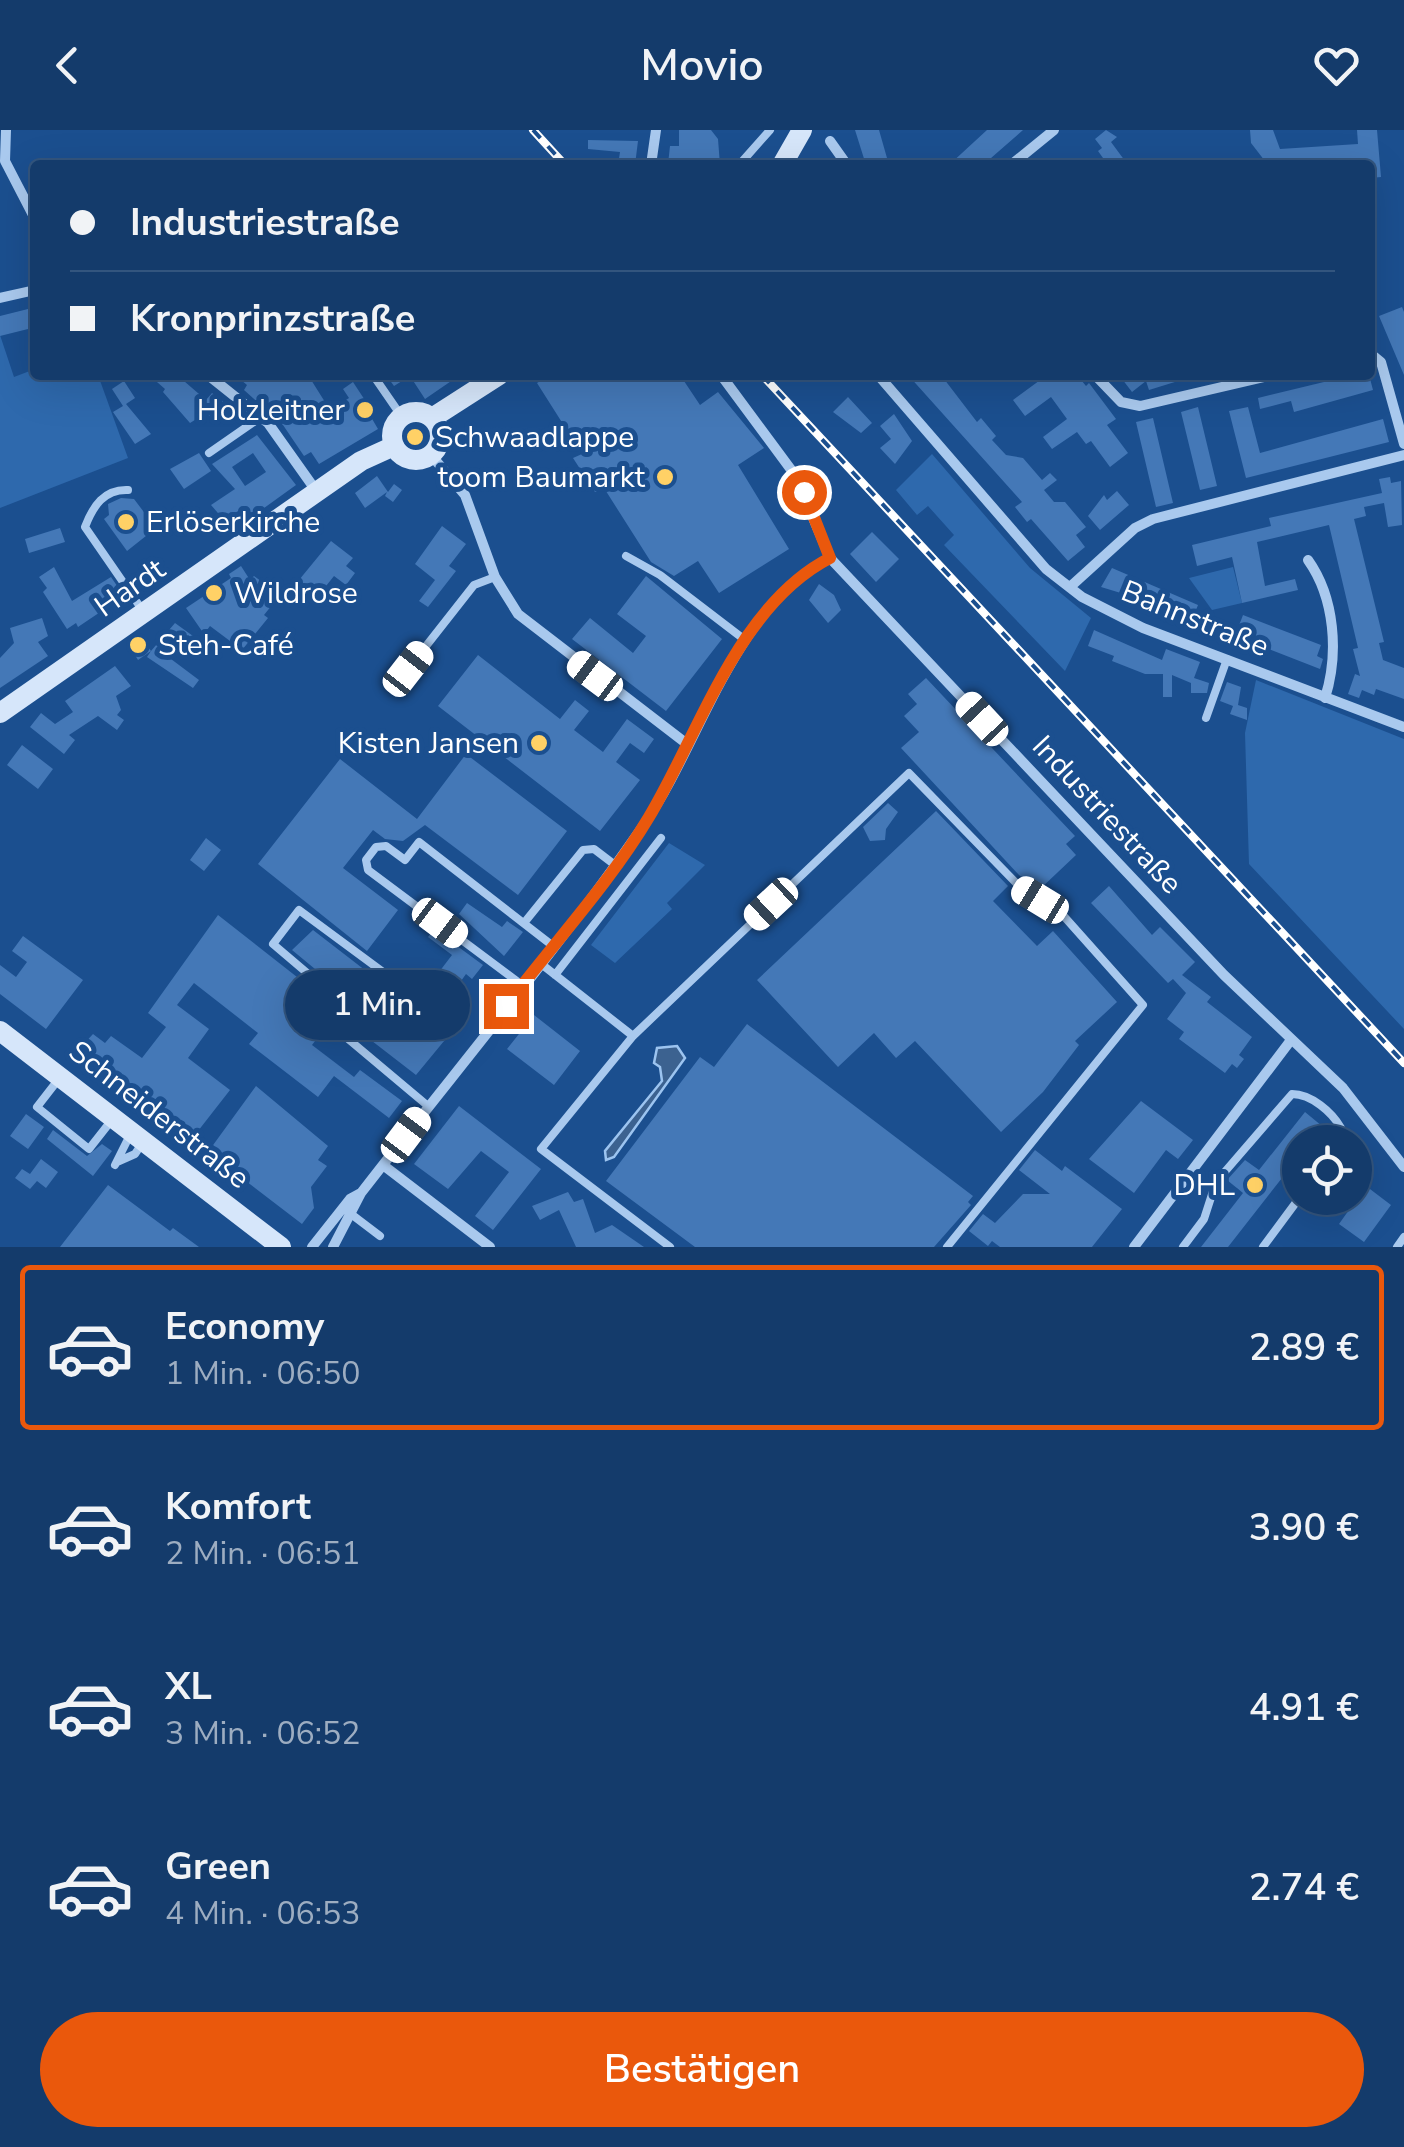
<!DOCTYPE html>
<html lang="de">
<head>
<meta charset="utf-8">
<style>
  :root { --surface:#143b6b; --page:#214673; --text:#f1f3f6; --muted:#9dadc1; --line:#33557e; --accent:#ea580c }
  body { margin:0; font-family:"Nunito Sans",sans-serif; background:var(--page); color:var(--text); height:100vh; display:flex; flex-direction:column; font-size:38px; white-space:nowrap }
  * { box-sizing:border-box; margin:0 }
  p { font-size:32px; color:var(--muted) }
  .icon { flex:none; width:55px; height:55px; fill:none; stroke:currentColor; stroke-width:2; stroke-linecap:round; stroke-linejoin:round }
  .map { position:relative; height:1117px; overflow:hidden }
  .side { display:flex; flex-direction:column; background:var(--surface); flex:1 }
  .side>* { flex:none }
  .hud { position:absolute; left:30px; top:30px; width:1345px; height:220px; border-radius:10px; box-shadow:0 10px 40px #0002,0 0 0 2px var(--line); display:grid; align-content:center; height:220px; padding:0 40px; background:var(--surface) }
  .fabs { position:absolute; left:1282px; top:995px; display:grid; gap:20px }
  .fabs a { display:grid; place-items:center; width:90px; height:90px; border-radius:50%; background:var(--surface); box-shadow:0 10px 40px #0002,0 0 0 2px var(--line); font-size:50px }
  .end { position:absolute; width:45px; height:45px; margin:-22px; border:12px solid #ea580c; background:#fff; box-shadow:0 0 0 5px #fff }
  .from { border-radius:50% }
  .bubble { position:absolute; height:70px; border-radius:35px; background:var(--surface); box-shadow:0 10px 40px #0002,0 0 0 2px var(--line); font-size:32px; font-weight:600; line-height:70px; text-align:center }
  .car { position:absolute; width:30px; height:60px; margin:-30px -15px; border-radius:12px; box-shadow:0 0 8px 2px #0007; background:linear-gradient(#fff 24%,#345 0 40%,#fff 0 76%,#345 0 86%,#fff 0) }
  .hud b { display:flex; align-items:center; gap:35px; height:95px; font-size:38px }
  .hud b+b { border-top:2px solid var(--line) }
  .hud i { width:25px; height:25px; background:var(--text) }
  ul { padding:18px 0 0; list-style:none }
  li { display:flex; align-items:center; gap:30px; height:165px; margin:0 20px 15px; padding:0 20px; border:5px solid transparent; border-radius:10px }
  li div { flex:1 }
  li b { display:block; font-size:38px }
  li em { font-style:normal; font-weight:600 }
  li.on { border-color:var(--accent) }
  li>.icon { width:90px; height:90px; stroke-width:1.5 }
  .button { display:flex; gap:20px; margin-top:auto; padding:20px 40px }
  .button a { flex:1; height:115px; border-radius:60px; background:var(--accent); color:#fff; font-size:40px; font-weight:600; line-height:115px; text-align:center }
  header { display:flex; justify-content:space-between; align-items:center; height:130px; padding:0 40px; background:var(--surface); font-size:45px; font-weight:600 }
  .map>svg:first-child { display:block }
  .green { fill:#2e69ad }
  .water { fill:#3c6290; stroke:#9cc4f0; stroke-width:2.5 }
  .building { fill:#4478b7; fill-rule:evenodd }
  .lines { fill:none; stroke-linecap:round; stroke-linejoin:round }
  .service { stroke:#a9c9ee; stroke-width:8 }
  .minor { stroke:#a9c9ee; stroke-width:10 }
  .secondary { stroke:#d6e6fa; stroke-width:20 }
  .rail-casing { stroke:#fff; stroke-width:8 }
  .rail { stroke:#1b4f8f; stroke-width:4; stroke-dasharray:11; stroke-linecap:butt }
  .route { stroke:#ea580c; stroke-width:12 }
  .poi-dot { fill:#ffd166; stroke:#1b4f8f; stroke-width:4 }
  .labels { text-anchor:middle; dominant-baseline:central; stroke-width:10; stroke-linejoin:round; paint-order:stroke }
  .poi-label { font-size:30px; fill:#fff; stroke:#1b4f8f; text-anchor:end }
  .street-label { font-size:30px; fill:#fff; stroke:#1b4f8f }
</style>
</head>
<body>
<header><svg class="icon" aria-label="back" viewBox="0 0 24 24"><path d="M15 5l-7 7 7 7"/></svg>Movio<svg class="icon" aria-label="heart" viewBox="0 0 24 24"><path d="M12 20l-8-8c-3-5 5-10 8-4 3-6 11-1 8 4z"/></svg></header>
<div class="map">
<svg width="1404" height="1117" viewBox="0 0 1404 1117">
  <rect width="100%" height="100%" fill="#1b4f8f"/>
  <path class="green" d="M0,205L14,247L35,239V245H98L128,328L0,378Z
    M932,324L1030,438L1091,488L1065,541L944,415L954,405L928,376L917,385L896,360Z
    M1233,437L1242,473L1212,480L1189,448Z
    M1256,550L1404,609V899L1249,734L1245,603Z
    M669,713L705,735L667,773L672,779L615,833L591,815Z"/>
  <path class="water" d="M677,916L685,928L614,1027L606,1030L605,1021L662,951L660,937L654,933L657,918Z"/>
  <path class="building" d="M679,0H711L718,9L720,35L668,34L670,16H679Z
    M855,0H879L889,35H866Z
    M987,0H1023L983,35H949Z
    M1106,0L1117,7L1111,12L1128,35H1108L1098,21L1102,18L1095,9Z
    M1250,0H1273L1280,19L1358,14L1357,0H1377L1381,47L1370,48V35H1268L1251,13Z
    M588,10L638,11L635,35H618L620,22L588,19Z
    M1402,177L1404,182V245L1379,186Z
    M28,179L32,198L0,206V186Z
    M149,245H177L206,270L212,263L225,273L223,282L216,291L206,283L190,293L163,262L165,259Z
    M235,245H308L330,280L349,268L343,259L353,252L374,284L371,287L378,299L319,334L311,322L304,326L283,295L244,260L247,255Z
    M386,245H460L425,269L410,246L394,256Z
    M550,245H680L700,275L718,262L764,318L738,335L789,419L719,463L698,431L674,446L651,432L604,358L595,362L573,328L582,324L537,253Z
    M908,245H941L977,292L981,288L996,306L992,310L1006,325L1023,328L1042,350L1050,343L1057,350L1044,360L1054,372H1065L1086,397L1076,405L1085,417L1068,431L1031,389L1027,392L1015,377L1022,372Z
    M1047,245H1077L1086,256L1089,253L1116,289L1107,295L1128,323L1110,337L1091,311L1086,314L1077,302L1052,319L1043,307L1067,289L1051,267L1025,286L1013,270Z
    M1119,245H1190L1191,247L1149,260L1146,251L1132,262Z
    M1353,245H1369L1373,260L1294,282L1291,271L1260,279L1258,268Z
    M124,251L135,268L126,274L151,304L135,314L113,282L123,276L112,259Z
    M848,267L872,293L861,303L833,282Z
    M1198,277L1217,356L1200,360L1181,282Z
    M1248,277L1260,323L1383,289L1389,312L1246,348L1229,281Z
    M894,284L912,311L895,334L880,318L891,309L880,296Z
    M1153,288L1173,373L1156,377L1136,292Z
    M257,305L296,355L253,386L246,376L224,390L211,375L235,359L212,334ZM253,323L266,342L245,356L232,337Z
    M199,323L211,341L184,359L170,339Z
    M377,346L388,362L394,354L402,360L393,372L385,366L387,362L365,378L355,363Z
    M1390,347L1391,353L1401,351L1402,395L1388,397L1384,373L1364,377L1366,386L1354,389L1384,512L1379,513L1383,530L1404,538V569L1376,559L1374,565L1362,560L1359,568L1348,564L1355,544L1360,546L1353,519L1358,518L1329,395L1257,412L1265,456L1295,449L1298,460L1242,473L1232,427L1197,436L1192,415L1271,396L1269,388L1382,363L1379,349Z
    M1117,361L1129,375L1100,400L1088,386L1104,365L1107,370Z
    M121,368L134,369L156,398L127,421L104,389L109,385L108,374Z
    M442,396L466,414L449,436L456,441L428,477L419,471L435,450L415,434Z
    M60,398L65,412L29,423L25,409Z
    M872,402L899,429L876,452L850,424Z
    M331,411L353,428L346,436L355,443L346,455L334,446L314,471L309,467L303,474L290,461Z
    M241,436L250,450L254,446L280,465L264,485L268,488L242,520L210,496L204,504L186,478L231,448L229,444Z
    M54,437L72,471L111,447L124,466L78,497L76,493L67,499L43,462L47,458L39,447Z
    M1112,438L1198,475L1190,495L1154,481L1157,474L1101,457Z
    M646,446L722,509L666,581L572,509L590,488L633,523L646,506L617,484Z
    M819,454L834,465L841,480L828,493L809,470Z
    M1243,485L1321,515L1317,526L1323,529L1320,539L1235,506Z
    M42,488L48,506L38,512L48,526L0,558V528L14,513L10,498Z
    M175,493L193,506L171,529L199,550L193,558L147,527L151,521L138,530L130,517L142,509L151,521Z
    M1094,500L1162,530L1166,519L1200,532L1194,548L1209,553L1207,563H1191V553L1172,545V567H1163V544H1145L1112,531L1114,526L1088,516Z
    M478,525L560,589L575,570L589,581L574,600L603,622L627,589L654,609L644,623L630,613L616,632L640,650L600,701L438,576Z
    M115,536L131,556L116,566L121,580L117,585L124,590L117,600L98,586L69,605L75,610L64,624L30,597L41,583L55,594L73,582L65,571Z
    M926,548L1075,706L1066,714L1076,725L1039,760L1019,745L901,618L919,602L904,586L917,574L908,564Z
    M1227,552L1241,557L1238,575L1247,578V590L1230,584L1233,576L1220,571Z
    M22,615L53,639L38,659L7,635Z
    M466,624L567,701L518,765L425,695L403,711L385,709L373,700L343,738L398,780L367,821L258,734L340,629L417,689Z
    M888,673L898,682L886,699L885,710L870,711L863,697Z
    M936,681L1008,756L993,771L1037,816L1053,801L1117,872L1075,911L1079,915L1043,962L1001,1002L915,911L896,928L874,903L838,937L757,850Z
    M206,708L221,720L204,741L190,730Z
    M1109,756L1152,805L1160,797L1195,832L1182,845L1211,867L1207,872L1252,907L1239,925L1244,929L1237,938L1232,934L1225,943L1179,909L1184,902L1167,889L1186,863L1173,849L1168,853L1091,773Z
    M467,773L502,797L507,791L523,802L504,826L459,784Z
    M218,785L339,880L312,915L354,947L360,940L402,971L389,988L334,946L318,967L249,914L258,903L194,853L177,875L209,899L188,928L230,960L191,1010L86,926L89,923L81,917L93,904L105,913L111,906L142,928L166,897L148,883Z
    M434,799L483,835L472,849L466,844L454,861L464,869L455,881L423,863L452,825L428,807Z
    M313,800L449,905L416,945L372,911L384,896L292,820Z
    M23,806L83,850L46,899L0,864V835L16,847L27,832L12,821Z
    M534,885L580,921L554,955L507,919Z
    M747,894L973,1066L968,1072L971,1075L934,1117H695L606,1051L700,927L714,937Z
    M256,956L328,1016L318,1030L327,1036L311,1057L314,1078L302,1094L208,1022Z
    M1141,971L1193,1010L1178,1029L1166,1020L1134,1063L1089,1029Z
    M459,976L541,1039L493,1100L475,1086L509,1042L481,1021L448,1059L414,1034Z
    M1305,982L1322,996L1309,1012H1300V1025L1228,1117H1201L1243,1063L1227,1050L1245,1030L1259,1040Z
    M26,984L44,997L28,1019L10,1006Z
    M53,1000L87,1026L102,1014L112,1021L93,1046L47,1009Z
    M1035,1020L1062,1041L1065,1036L1122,1079L1092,1117H1000L992,1111L988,1116L969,1101L983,1084L995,1093L1023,1064H1050L1019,1040Z
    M41,1029L58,1042L46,1058L37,1051L30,1059L15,1048L22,1039L30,1044Z
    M108,1055L170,1101L173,1098L199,1117H60Z
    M1366,1056L1391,1075L1364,1112L1339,1094Z
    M568,1062L574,1072L583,1069L595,1103L612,1095L644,1117H576L559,1080L540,1090L532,1076Z"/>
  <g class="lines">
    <path class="service" d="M739,35L770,0
      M373,245L402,287
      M209,323L261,287
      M128,360C104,359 93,376 85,397L143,481
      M626,426L660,445L745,510
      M408,539L474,455L495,447
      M1206,588L1227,529
      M524,793L583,720L594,719L615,735
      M540,833L633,906
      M555,845L661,708
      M522,855L368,740L366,730L376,717L386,716L405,730L419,712L553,816
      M58,950L37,977L89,1019L111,991
      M428,976L347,908L353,882L273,814L299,780L448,890
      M117,1032L135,1024L141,1015
      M115,1035L131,1003
      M351,1084L380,1106
      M670,1117L541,1019L633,906L909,643L1019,756L1061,783L1143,875L947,1117
      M1183,1117L1204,1089L1216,1052L1292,964C1311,964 1332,982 1341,998L1337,1012
      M1263,1117L1300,1067
      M1397,1117L1404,1107"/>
    <path class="minor" d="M6,0L5,31L35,89
      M830,11L847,35
      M651,35L656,0
      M1011,35L1054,0
      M0,168L35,160
      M1370,223L1381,232L1404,314
      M208,245L268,293L317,362
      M721,245L795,345L830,428L1224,845L1343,958L1404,1037
      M878,245L1046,439L1082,467L1143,498L1404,597
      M1095,245L1121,272L1140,276L1273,245
      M431,325L465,365L495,447L518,484L687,614
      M1308,430C1335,468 1339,524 1325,568
      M1070,457L1135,398L1153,389L1404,325
      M383,1035L490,1117
      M312,1117L350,1069L361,1063
      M333,1117L361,1063C456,940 557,821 645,693C702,610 734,477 830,428
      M1134,1117L1291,910"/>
    <path class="secondary" d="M782,35L802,0
      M392 306a24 24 0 1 1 48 0a24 24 0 1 1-48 0Z
      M432,288L499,245
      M0,583L361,331L394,316
      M0,901L281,1117"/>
    <defs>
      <path id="rail" d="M533,0L565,35
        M762,245L1404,933"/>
    </defs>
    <use href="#rail" class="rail-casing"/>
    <use href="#rail" class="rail"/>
  </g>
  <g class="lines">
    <path class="route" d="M506,876C553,814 609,754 649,687C699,604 738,475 830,428L804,362"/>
  </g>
  <g class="poi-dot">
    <circle cx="365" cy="280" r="10"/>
    <circle cx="415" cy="307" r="10"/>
    <circle cx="665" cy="347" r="10"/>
    <circle cx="126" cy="392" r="10"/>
    <circle cx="214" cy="463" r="10"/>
    <circle cx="138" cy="515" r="10"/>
    <circle cx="539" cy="613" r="10"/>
    <circle cx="1255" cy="1055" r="10"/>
  </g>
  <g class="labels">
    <g class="poi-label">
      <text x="345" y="280">Holzleitner</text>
      <text x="435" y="307" text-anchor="start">Schwaadlappe</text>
      <text x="645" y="347">toom Baumarkt</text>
      <text x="146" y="392" text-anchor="start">Erlöserkirche</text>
      <text x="234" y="463" text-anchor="start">Wildrose</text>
      <text x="158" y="515" text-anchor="start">Steh-Café</text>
      <text x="519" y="613">Kisten Jansen</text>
      <text x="1235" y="1055">DHL</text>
    </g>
    <g class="street-label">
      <text transform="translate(130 458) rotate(-35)">Hardt</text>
      <text transform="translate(1195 489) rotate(22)">Bahnstraße</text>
      <text transform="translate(1107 685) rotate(47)">Industriestraße</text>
      <text transform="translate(159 985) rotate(38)">Schneiderstraße</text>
    </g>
  </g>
</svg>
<div class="fabs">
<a><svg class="icon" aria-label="locate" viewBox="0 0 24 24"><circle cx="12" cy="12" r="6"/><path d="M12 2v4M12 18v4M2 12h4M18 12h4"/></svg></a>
</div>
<i class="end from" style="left:804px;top:362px"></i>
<i class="end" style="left:506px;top:876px"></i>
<div class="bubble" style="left:285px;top:840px;width:185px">1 Min.</div>
<i class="car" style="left:408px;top:539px;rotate:38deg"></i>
<i class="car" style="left:595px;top:546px;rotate:307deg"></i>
<i class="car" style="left:982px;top:589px;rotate:317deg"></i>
<i class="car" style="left:1040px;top:770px;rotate:301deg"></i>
<i class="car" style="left:771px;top:774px;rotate:227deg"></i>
<i class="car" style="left:440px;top:793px;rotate:127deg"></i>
<i class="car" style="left:406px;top:1005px;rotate:37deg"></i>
<div class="hud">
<b><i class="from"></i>Industriestraße</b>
<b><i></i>Kronprinzstraße</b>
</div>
</div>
<section class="side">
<ul>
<li class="on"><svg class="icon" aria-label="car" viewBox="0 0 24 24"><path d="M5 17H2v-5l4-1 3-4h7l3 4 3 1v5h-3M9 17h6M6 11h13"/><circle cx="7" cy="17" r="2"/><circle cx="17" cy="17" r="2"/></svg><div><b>Economy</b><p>1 Min. · 06:50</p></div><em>2.89 €</em></li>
<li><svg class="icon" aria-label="car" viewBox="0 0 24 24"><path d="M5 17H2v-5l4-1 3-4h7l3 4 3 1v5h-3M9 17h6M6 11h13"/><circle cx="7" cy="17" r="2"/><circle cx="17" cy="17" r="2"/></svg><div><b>Komfort</b><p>2 Min. · 06:51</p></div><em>3.90 €</em></li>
<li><svg class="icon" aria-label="car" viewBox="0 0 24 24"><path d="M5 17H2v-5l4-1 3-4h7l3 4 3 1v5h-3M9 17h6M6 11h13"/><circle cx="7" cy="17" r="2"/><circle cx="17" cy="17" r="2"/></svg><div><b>XL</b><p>3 Min. · 06:52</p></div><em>4.91 €</em></li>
<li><svg class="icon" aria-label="car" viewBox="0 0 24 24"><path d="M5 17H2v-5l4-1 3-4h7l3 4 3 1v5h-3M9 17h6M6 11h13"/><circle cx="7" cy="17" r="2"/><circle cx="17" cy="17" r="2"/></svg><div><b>Green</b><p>4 Min. · 06:53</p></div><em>2.74 €</em></li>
</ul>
<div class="button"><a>Bestätigen</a></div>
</section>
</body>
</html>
